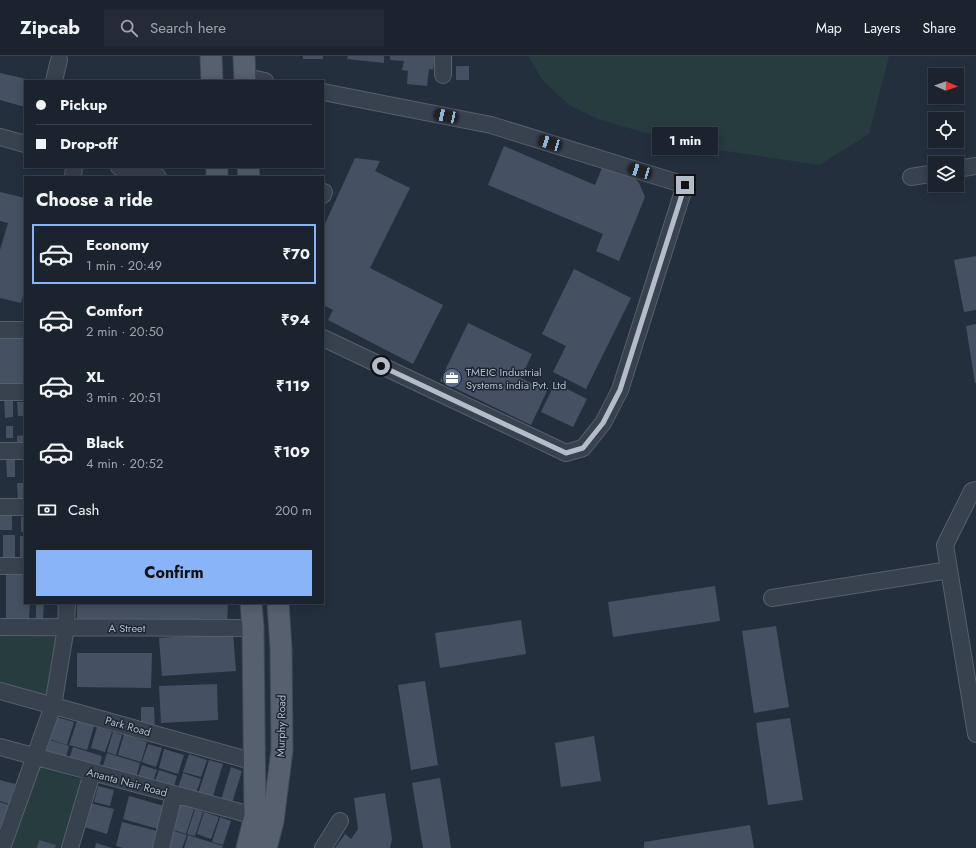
<!DOCTYPE html>
<html lang="en">
<head>
<meta charset="utf-8">
<style>
  :root { --surface:#1b232e; --page:#242b36; --text:#f1f3f6; --muted:#a0a4aa; --line:#39404a; --accent:#8ab4f8 }
  body { margin:0; font-family:Jost,sans-serif; background:var(--page); color:var(--text); height:100vh; display:flex; flex-direction:column; font-size:15px; white-space:nowrap }
  * { box-sizing:border-box; margin:0 }
  p { font-size:13px; color:var(--muted) }
  .icon { flex:none; width:22px; height:22px; fill:none; stroke:currentColor; stroke-width:2; stroke-linecap:round; stroke-linejoin:round }
  .map { position:relative; flex:1; overflow:hidden }
  .panel { position:absolute; left:24px; top:120px; width:300px; height:428px; display:flex; flex-direction:column; background:var(--surface); border-radius:0px; box-shadow:0 2px 10px #0003,0 0 0 1px var(--line) }
  .panel>* { flex:none }
  .top-card { position:absolute; left:24px; top:24px; width:300px; height:88px; border-radius:0px; box-shadow:0 2px 10px #0003,0 0 0 1px var(--line); display:grid; align-content:center; height:88px; padding:0 12px; background:var(--surface) }
  .needle { width:26px; rotate:92deg }
  .controls { position:absolute; left:928px; top:12px; display:grid; gap:8px }
  .controls a { display:grid; place-items:center; width:36px; height:36px; border-radius:0px; background:var(--surface); box-shadow:0 2px 10px #0003,0 0 0 1px var(--line); font-size:20px }
  .end { position:absolute; width:18px; height:18px; margin:-9px; border:5px solid #b4bcc9; background:#111; box-shadow:0 0 0 2px #111 }
  .from { border-radius:50% }
  .bubble { position:absolute; height:28px; border-radius:0px; background:var(--surface); box-shadow:0 2px 10px #0003,0 0 0 1px var(--line); font-size:13px; font-weight:700; line-height:28px; text-align:center }
  .car { position:absolute; width:12px; height:24px; margin:-12px -6px; border-radius:5px; box-shadow:0 0 3px 1px #0007; background:linear-gradient(#222 24%,#8ab4d8 0 40%,#222 0 76%,#8ab4d8 0 86%,#222 0) }
  .top-card b { display:flex; align-items:center; gap:14px; height:38px; font-size:15px }
  .top-card b+b { border-top:1px solid var(--line) }
  .top-card i { width:10px; height:10px; background:var(--text) }
  ul { padding:0; list-style:none }
  li { display:flex; align-items:center; gap:12px; height:60px; margin:0 8px 6px; padding:0 4px; border:2px solid transparent; border-radius:0px }
  li div { flex:1 }
  li b { display:block; font-size:15px }
  li em { font-style:normal; font-weight:700 }
  li.selected { border-color:var(--accent) }
  li>.icon { width:36px; height:36px; stroke-width:1.5 }
  h2 { padding:0 12px; font-size:18px; line-height:48px }
  .pay { display:flex; align-items:center; gap:10px; height:44px; padding:0 12px; font-size:15px }
  .pay p { margin-inline-start:auto }
  .action { display:flex; gap:8px; margin-top:auto; padding:8px 12px }
  .action a { flex:1; height:46px; border-radius:0px; background:var(--accent); color:#111; font-size:16px; font-weight:700; line-height:46px; text-align:center }
  header { display:flex; align-items:center; gap:24px; box-sizing:border-box; height:56px; padding:0 20px; background:var(--surface); border-bottom:1px solid var(--line) }
  header strong { font-size:19px }
  nav { display:flex; gap:22px; margin-inline-start:auto; font-size:14px }
  .search { width:280px; height:36px; background:var(--page); display:flex; align-items:center; gap:10px; box-sizing:border-box; padding:0 14px; border-radius:0px; color:var(--muted); font-size:15px }
  .map>svg:first-child { display:block }
  .green { fill:#263c3f }
  .building { fill:#455162 }
  .lines { fill:none; stroke-linecap:round; stroke-linejoin:round }
  .minor-casing { stroke:#565f6c; stroke-width:18 }
  .major-casing { stroke:#414a57; stroke-width:23 }
  .minor { stroke:#38414e; stroke-width:16 }
  .major { stroke:#56606e; stroke-width:21 }
  .route { stroke:#b4bcc9; stroke-width:5 }
  .labels { text-anchor:middle; dominant-baseline:central; stroke-width:3; stroke-linejoin:round; paint-order:stroke }
  .poi-label { font-size:11px; fill:#b4bcc9; stroke:#1d2633; text-anchor:start }
  .street-label { font-size:11px; fill:#b4bcc9; stroke:#1d2633 }
</style>
</head>
<body>
<header>
<strong>Zipcab</strong>
<div class="search"><svg class="icon" aria-label="search" viewBox="0 0 24 24"><circle cx="10" cy="10" r="6"/><path d="M15 15l6 6"/></svg>Search here</div>
<nav><a>Map</a><a>Layers</a><a>Share</a></nav>
</header>
<div class="map">
<svg width="976" height="792" viewBox="0 0 976 792">
  <rect width="100%" height="100%" fill="#242f3e"/>
  <path class="green" d="M528,0H889L869,78L819,109L686,89L598,63L569,49L544,26Z
    M0,578L58,580L49,642L0,628Z
    M35,709L83,724L62,792H9Z"/>
  <path class="building" d="M303,0H323V3H303Z
    M348,0H384V7L347,3Z
    M390,0H435L433,14L429,13L427,30L407,28L408,15L402,14L404,5L390,4Z
    M456,10H469V24H456Z
    M0,17L31,24L25,25V51L0,44Z
    M504,90L595,129L604,107L632,119L639,127L645,141L619,205L596,195L603,178L488,129Z
    M355,102L380,105L375,115L410,132L370,212L443,249L413,308L328,264L333,254L323,249V172Z
    M0,136L25,142V232L21,247L0,242V194L8,167L0,165Z
    M976,200V254L964,256L954,204Z
    M574,213L631,242L586,333L553,316L566,290L542,278Z
    M468,267L532,298L521,322L547,335L531,369L440,325Z
    M976,268V327H975L966,270Z
    M0,283H25V332H0Z
    M555,327L587,343L573,371L541,356Z
    M4,340H13V361L5,362Z
    M17,346H25V360H18Z
    M6,370H13V382H6Z
    M25,379V388H17V380Z
    M6,401H15V421H7Z
    M17,427H25V450H18Z
    M0,457H12V474H0Z
    M21,461H25V476H21Z
    M3,479H15V503L3,502Z
    M20,480H25V501H20Z
    M6,518H25V547H30L29,563H6Z
    M715,530L720,565L613,581L608,546Z
    M36,547H44L43,563H36Z
    M77,547H228L227,568L77,567Z
    M521,564L526,598L440,612L435,577Z
    M776,570L789,651L754,657L742,575Z
    M233,577L236,615L162,620L159,582Z
    M77,597H152L151,632L77,631Z
    M425,625L438,709L411,714L398,629Z
    M217,628L218,664L161,667L159,630Z
    M141,651H154L155,673H141Z
    M56,661L74,666L67,689L49,683Z
    M790,662L803,744L768,749L756,667Z
    M77,665L94,670L87,694L69,689Z
    M97,671L112,676L105,696L91,692Z
    M113,676L122,679L116,699L107,696Z
    M124,678L147,686L141,706L118,699Z
    M594,680L601,725L561,731L555,687Z
    M50,684L69,690L64,708L44,702Z
    M148,688L162,692L156,711L142,706Z
    M73,691L102,700L98,716L68,707Z
    M164,693L184,699L178,718L159,712Z
    M107,697L140,707L135,726L101,716Z
    M189,698L207,704L201,721L183,716Z
    M209,704L223,708L212,743L198,738Z
    M142,709L157,714L151,731L136,727Z
    M231,711L242,715L232,747L221,744Z
    M159,714L177,720L172,737L153,731Z
    M183,717L201,723L195,740L177,734Z
    M440,722L451,792H423L412,727Z
    M0,724L15,728L9,748L0,745Z
    M98,730L114,734L110,750L94,746Z
    M385,737L392,783L390,792H335L345,778L351,783L358,773L354,742Z
    M129,740L164,750L158,773L123,763Z
    M0,746L9,749L3,770L0,769Z
    M90,747L114,753L107,778L84,771Z
    M179,748L194,753L186,778L171,773Z
    M195,753L203,756L195,780L187,778Z
    M204,756L219,761L211,783L197,778Z
    M220,761L231,765L223,789L212,786Z
    M122,766L157,775L152,792H123L116,790Z
    M750,769L754,792H644V786Z
    M171,774L187,779L182,792H165Z
    M188,779L223,790L222,792H184Z
    M39,784L56,789L55,792H37Z
    M96,787L112,792H95Z"/>
  <g class="lines">
    <defs>
      <path id="minor" d="M443,0V19
        M245,21L265,25
        M54,25L59,4
        M323,36L491,69L685,129L620,334L603,367L583,392L566,397L323,282
        M0,81L25,88
        M119,111L158,121
        M957,113L976,110
        M73,121L74,111
        M911,121L935,117
        M323,139L324,136
        M0,274H25
        M0,336H25
        M0,395H25
        M976,434L972,435L945,489L976,678
        M0,451H25
        M0,510H25
        M772,542L949,514
        M0,571L253,572
        M0,635L255,706
        M0,691L255,760
        M2,792L53,650L66,571L67,547
        M70,792L92,717
        M161,792L174,739
        M323,792L340,765"/>
      <path id="major" d="M211,0L212,25
        M244,0L245,25
        M217,111V121
        M248,111L249,121
        M247,792L255,760L253,572L251,547
        M266,792L273,765L282,694L281,592L278,547"/>
    </defs>
    <use href="#minor" class="minor-casing"/>
    <use href="#major" class="major-casing"/>
    <use href="#minor" class="minor"/>
    <use href="#major" class="major"/>
  </g>
  <g class="lines">
    <path class="route" d="M381,310L566,397L583,392L603,367L620,334L685,129"/>
  </g>
  <defs>
    <symbol id="office-disc" viewBox="-11 -11 22 22"><circle r="9.5" fill="#5c6f8a" stroke="#1d2633"/><path d="M-6-3h4V-5.5h4V-3h4V5H-6ZM-1-4.5V-3h2v-1.5ZM-6 0V1H6V0Z" fill="#fff"/></symbol>
  </defs>
  <g fill-rule="evenodd">
    <use href="#office-disc" x="441" y="311" width="22" height="22"/>
  </g>
  <g class="labels">
    <g class="poi-label">
      <text x="466" y="316">TMEIC Industrial<tspan x="466" dy="13">Systems india Pvt. Ltd</tspan></text>
    </g>
    <g class="street-label">
      <text x="127" y="572">A Street</text>
      <text transform="translate(128 670) rotate(16)">Park Road</text>
      <text transform="translate(281 670) rotate(-89)">Murphy Road</text>
      <text transform="translate(127 726) rotate(15)">Ananta Nair Road</text>
    </g>
  </g>
</svg>
<div class="controls">
<a><svg class="needle" viewBox="-14 -14 28 28"><path d="M0-13l5 13h-10z" fill="#e53935"/><path d="M0 13l5-13h-10z" fill="#a0a4aa"/></svg></a>
<a><svg class="icon" aria-label="locate" viewBox="0 0 24 24"><circle cx="12" cy="12" r="6"/><path d="M12 2v4M12 18v4M2 12h4M18 12h4"/></svg></a>
<a><svg class="icon" aria-label="layers" viewBox="0 0 24 24"><path d="M12 4l9 5-9 5-9-5zM3 14l9 5 9-5"/></svg></a>
</div>
<i class="end from" style="left:381px;top:310px"></i>
<i class="end" style="left:685px;top:129px"></i>
<div class="bubble" style="left:652px;top:71px;width:66px">1 min</div>
<i class="car" style="left:446px;top:60px;rotate:282deg"></i>
<i class="car" style="left:550px;top:87px;rotate:287deg"></i>
<i class="car" style="left:640px;top:115px;rotate:287deg"></i>
<div class="top-card">
<b><i class="from"></i>Pickup</b>
<b><i></i>Drop-off</b>
</div>
<section class="panel">
<h2>Choose a ride</h2>
<ul>
<li class="selected"><svg class="icon" aria-label="car" viewBox="0 0 24 24"><path d="M5 17H2v-5l4-1 3-4h7l3 4 3 1v5h-3M9 17h6M6 11h13"/><circle cx="7" cy="17" r="2"/><circle cx="17" cy="17" r="2"/></svg><div><b>Economy</b><p>1 min · 20:49</p></div><em>₹70</em></li>
<li><svg class="icon" aria-label="car" viewBox="0 0 24 24"><path d="M5 17H2v-5l4-1 3-4h7l3 4 3 1v5h-3M9 17h6M6 11h13"/><circle cx="7" cy="17" r="2"/><circle cx="17" cy="17" r="2"/></svg><div><b>Comfort</b><p>2 min · 20:50</p></div><em>₹94</em></li>
<li><svg class="icon" aria-label="car" viewBox="0 0 24 24"><path d="M5 17H2v-5l4-1 3-4h7l3 4 3 1v5h-3M9 17h6M6 11h13"/><circle cx="7" cy="17" r="2"/><circle cx="17" cy="17" r="2"/></svg><div><b>XL</b><p>3 min · 20:51</p></div><em>₹119</em></li>
<li><svg class="icon" aria-label="car" viewBox="0 0 24 24"><path d="M5 17H2v-5l4-1 3-4h7l3 4 3 1v5h-3M9 17h6M6 11h13"/><circle cx="7" cy="17" r="2"/><circle cx="17" cy="17" r="2"/></svg><div><b>Black</b><p>4 min · 20:52</p></div><em>₹109</em></li>
</ul>
<div class="pay"><svg class="icon" aria-label="cash" viewBox="0 0 24 24"><path d="M3 7h18v10H3z"/><circle cx="12" cy="12" r="2"/></svg>Cash<p>200 m</p></div>
<div class="action"><a>Confirm</a></div>
</section>
</div>
</body>
</html>
